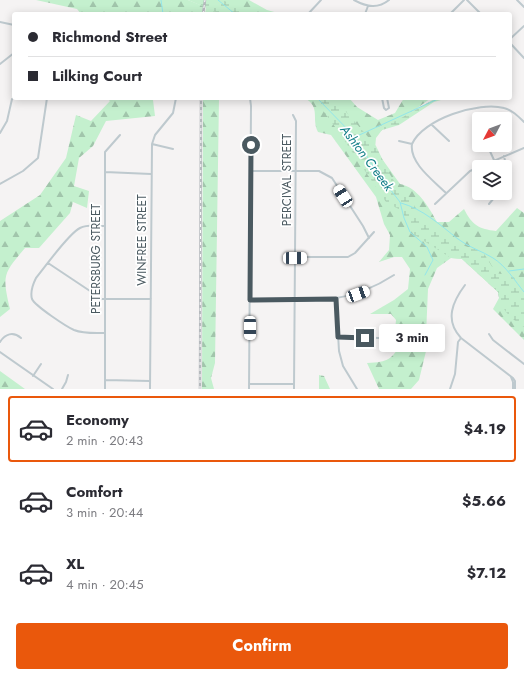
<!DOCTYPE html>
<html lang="en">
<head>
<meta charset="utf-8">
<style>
  :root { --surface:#fff; --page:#f2f2f3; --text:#2b2b33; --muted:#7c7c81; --line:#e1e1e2; --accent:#ea580c }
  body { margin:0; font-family:Jost,sans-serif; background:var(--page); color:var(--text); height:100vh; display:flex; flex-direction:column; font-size:15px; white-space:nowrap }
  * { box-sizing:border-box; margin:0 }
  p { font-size:13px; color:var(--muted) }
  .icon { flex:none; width:22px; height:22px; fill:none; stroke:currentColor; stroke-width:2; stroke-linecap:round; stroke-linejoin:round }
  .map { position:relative; height:389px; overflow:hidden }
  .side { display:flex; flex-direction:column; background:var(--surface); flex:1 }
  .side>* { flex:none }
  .top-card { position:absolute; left:12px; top:12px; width:500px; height:88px; border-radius:4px; box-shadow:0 2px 10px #0003; display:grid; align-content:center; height:88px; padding:0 16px; background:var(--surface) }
  .needle { width:26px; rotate:229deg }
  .tools { position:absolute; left:472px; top:112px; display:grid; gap:8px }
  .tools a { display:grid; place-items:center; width:40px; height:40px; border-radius:4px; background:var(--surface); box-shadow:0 2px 10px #0003; font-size:20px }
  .end { position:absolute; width:18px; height:18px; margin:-9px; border:5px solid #4a5960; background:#fff; box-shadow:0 0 0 2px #fff }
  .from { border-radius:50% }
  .bubble { position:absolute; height:28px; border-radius:4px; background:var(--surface); box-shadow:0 2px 10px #0003; font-size:13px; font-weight:700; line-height:28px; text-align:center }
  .car { position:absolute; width:12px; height:24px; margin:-12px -6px; border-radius:5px; box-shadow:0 0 3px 1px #0007; background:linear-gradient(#fff 24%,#345 0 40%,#fff 0 76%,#345 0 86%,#fff 0) }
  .top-card b { display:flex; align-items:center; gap:14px; height:38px; font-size:15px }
  .top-card b+b { border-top:1px solid var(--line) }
  .top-card i { width:10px; height:10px; background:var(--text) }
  ul { padding:7px 0 0; list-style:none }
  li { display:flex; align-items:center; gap:12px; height:66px; margin:0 8px 6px; padding:0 8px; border:2px solid transparent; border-radius:4px }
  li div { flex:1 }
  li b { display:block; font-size:15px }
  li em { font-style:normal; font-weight:700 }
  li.current { border-color:var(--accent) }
  li>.icon { width:36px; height:36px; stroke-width:1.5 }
  .button { display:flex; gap:8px; margin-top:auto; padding:8px 16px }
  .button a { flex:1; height:46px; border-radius:4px; background:var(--accent); color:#fff; font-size:16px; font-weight:700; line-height:46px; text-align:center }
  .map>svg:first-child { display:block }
  .forest { fill:url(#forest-firs) }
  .wetland { fill:url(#wetland-marsh) }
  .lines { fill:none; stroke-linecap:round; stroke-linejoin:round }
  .stream { stroke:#92e6eb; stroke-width:1 }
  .minor { stroke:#bec9ce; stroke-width:2 }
  .rail-casing { stroke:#b5b9bd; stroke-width:2.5 }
  .rail { stroke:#fff; stroke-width:1; stroke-dasharray:3; stroke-linecap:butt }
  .route { stroke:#4a5960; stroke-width:5 }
  .labels { text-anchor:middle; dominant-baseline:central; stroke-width:3.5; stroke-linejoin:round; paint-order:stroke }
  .street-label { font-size:12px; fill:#4a5960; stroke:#fff }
  .water-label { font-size:13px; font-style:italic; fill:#107e87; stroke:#fff }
</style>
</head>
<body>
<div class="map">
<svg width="524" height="389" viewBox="0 0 524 389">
  <defs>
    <pattern id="forest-firs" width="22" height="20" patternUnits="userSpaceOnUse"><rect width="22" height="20" fill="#c4f0ce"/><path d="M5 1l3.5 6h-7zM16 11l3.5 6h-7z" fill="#a1c5ab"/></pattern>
    <pattern id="wetland-marsh" width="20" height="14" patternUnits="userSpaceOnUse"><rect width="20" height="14" fill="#c4f0ce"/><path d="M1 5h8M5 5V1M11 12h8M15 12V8" fill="none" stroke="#a1c5ab"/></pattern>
  </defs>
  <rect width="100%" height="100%" fill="#f5f3f3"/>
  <path class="forest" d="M36,0H188L203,6L202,14H81L77,9Z
    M207,0H249L267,10L278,13L205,14Z
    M107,98H154L153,100L155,116L106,121L93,146L79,158L74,186L89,191L87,208L73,202L70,213L39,248H25C3,274 2,275 10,309L0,317V221L40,195L66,158L76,115L91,121L110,101Z
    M203,98H219L215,363L211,378L214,389H202Z
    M305,98H349L357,107L378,120L395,113L404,98H431L397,123L385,126L376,138L375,149L400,184C417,187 429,207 437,222H449L464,209C472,225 479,229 496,231L517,208L524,213V340L493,309L499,298L498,292L462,259L451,258L437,268L428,289L426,335L428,343L419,380L411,389H379L367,363C389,362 391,360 403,341L401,335L395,330L396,320L391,314H370L394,300L408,289L410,269L402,257H394L379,262L389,250L390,235L384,224L376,197L331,135L318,132C311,118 321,108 305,98Z
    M0,371L25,389H0Z
    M319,375L324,376L330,389H319Z"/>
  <path class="wetland" d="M188,0H224L226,3L241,6L247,14H221Z
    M314,98H334L376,146L389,173L403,195L409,197L427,226L440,232L447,240L483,252L496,273L513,276L524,292V327C509,318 501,309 498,292L462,259L451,258L413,234L402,211L386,202L338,131Z
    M436,98H448L434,102L399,125L369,134L377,127L396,121Z"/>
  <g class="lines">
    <path class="stream" d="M161,0L163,14
      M218,0L235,14
      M317,98L355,137L376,171L400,202L404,218L410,232L427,247L433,260L425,275
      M355,137L440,98
      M401,203C423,209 440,225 458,239C468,247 482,251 493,258C506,266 515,281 524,292
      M509,271L524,269"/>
    <path class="minor" d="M354,0C367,7 378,9 389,0
      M467,0L481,14
      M517,0L524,7
      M308,14L321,0
      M365,14L368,6
      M450,14L464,0
      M0,22L14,25
      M510,39L524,26
      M510,43L524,58
      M0,64L14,53
      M382,98L384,108L386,110L389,108L387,98
      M293,115L296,121L294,389
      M432,125L449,141
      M0,133L7,121L12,99
      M399,141L412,144
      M152,144L173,149
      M488,147L494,160
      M504,156L507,170L505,181
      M251,171H319L332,178L363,226L369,238
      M105,172L151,174
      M0,184L23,171L38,158L47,98
      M446,193C434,181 409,163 412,144C423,119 479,101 504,108C512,110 518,116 524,122
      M435,204L470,171L524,148
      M489,204L498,193
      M295,257H348L355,253L374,232
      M48,263L102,299H151
      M465,285C453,301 444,320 461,338L513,378L515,381V389
      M336,299L339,351L343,366L357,389
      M250,300C305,301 345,307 394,275
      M105,333C95,333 84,334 74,330C67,327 35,306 32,299C30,292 33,284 36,278C46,266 68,234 80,228C88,224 97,226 105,226
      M489,334L493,340L524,364
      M337,337L379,338
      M0,342C5,334 13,331 21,338
      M0,352L53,389
      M33,376L41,364
      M511,377L513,382V389
      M105,380L150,381
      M249,384H294
      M62,389L66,382L68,375
      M105,389V152L120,135
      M150,389L152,144L155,135L173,113L176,98
      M249,389L251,106L250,98
      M450,389L455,374L458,342L461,338"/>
    <defs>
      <path id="rail" d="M203,14L205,0
        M200,389L201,98"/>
    </defs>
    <use href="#rail" class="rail-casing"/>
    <use href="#rail" class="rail"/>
  </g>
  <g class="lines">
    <path class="route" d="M251,145L250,300L336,299L338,337L365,338"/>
  </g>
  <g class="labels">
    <g class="street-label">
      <text transform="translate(287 180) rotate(-90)">PERCIVAL STREET</text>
      <text transform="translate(142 240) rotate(-90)">WINFREE STREET</text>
      <text transform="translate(96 259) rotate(-90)">PETERSBURG STREET</text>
    </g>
    <g class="water-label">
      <text transform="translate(367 158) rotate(53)">Ashton Creeek</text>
    </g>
  </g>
</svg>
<div class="tools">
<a><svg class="needle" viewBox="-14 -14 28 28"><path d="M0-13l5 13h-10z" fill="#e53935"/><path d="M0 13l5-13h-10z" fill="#7c7c81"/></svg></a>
<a><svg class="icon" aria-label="layers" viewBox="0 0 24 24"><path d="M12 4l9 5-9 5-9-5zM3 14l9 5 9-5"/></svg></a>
</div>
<i class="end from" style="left:251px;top:145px"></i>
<i class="end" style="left:365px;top:338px"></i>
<div class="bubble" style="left:379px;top:324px;width:66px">3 min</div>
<i class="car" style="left:343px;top:196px;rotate:327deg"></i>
<i class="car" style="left:295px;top:258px;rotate:89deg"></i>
<i class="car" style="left:358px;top:294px;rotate:70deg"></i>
<i class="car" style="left:250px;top:328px;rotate:180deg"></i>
<div class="top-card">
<b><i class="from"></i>Richmond Street</b>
<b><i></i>Lilking Court</b>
</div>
</div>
<section class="side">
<ul>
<li class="current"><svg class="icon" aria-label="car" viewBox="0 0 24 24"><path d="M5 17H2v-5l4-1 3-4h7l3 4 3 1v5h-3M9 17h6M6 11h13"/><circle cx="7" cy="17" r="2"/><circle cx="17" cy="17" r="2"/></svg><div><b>Economy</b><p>2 min · 20:43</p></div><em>$4.19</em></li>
<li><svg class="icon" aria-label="car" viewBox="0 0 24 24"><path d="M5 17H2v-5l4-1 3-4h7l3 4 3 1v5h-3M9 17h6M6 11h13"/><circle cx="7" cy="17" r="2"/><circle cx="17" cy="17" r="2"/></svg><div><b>Comfort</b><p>3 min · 20:44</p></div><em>$5.66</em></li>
<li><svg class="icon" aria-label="car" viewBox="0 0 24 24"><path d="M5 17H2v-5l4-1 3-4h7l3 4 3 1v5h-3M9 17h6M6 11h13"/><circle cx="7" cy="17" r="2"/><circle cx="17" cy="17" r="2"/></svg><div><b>XL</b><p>4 min · 20:45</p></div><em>$7.12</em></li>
</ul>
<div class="button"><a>Confirm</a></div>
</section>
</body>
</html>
